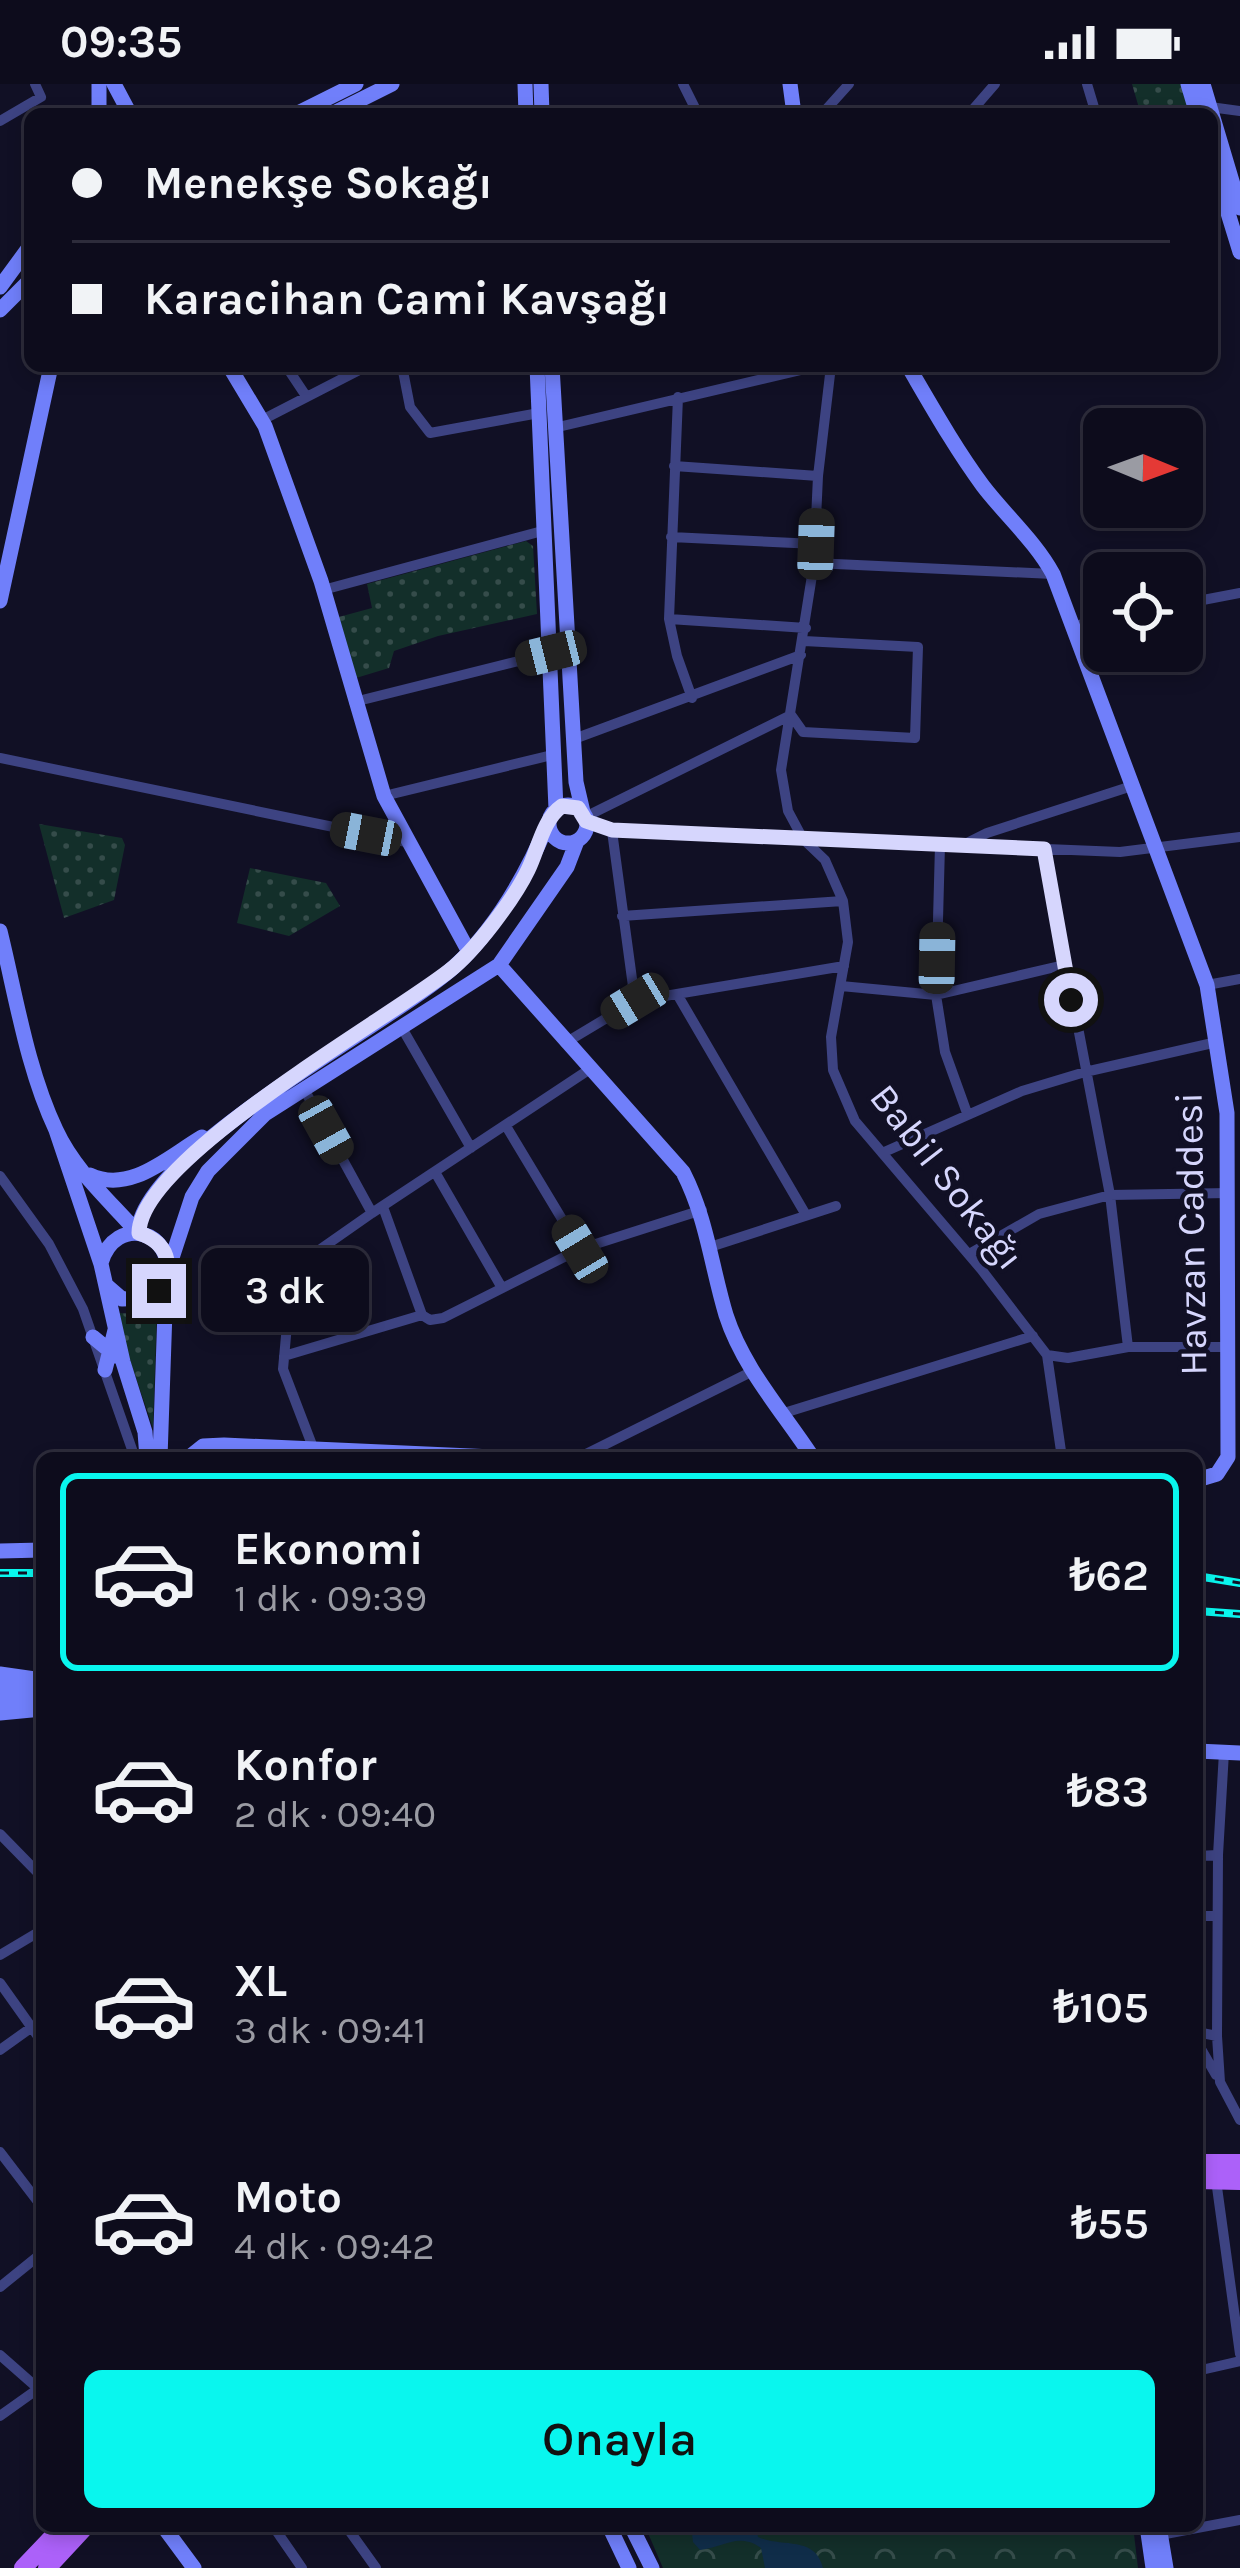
<!DOCTYPE html>
<html lang="tr">
<head>
<meta charset="utf-8">
<style>
  :root { --surface:#0d0c1c; --page:#1b1a29; --text:#f1f3f6; --muted:#9a9ba3; --line:#2d2c3b; --accent:#09f6ee }
  body { margin:0; font-family:Karla,sans-serif; background:var(--page); color:var(--text); height:100vh; display:flex; flex-direction:column; font-size:45px; white-space:nowrap }
  * { box-sizing:border-box; margin:0 }
  p { font-size:39px; color:var(--muted) }
  .icon { flex:none; width:66px; height:66px; fill:none; stroke:currentColor; stroke-width:2; stroke-linecap:round; stroke-linejoin:round }
  .map { position:relative; flex:1; overflow:hidden }
  .details { position:absolute; left:36px; top:1368px; width:1167px; height:1080px; display:flex; flex-direction:column; background:var(--surface); border-radius:18px; box-shadow:0 6px 18px #0003,0 0 0 3px var(--line) }
  .details>* { flex:none }
  .hud { position:absolute; left:24px; top:24px; width:1194px; height:264px; border-radius:18px; box-shadow:0 6px 18px #0003,0 0 0 3px var(--line); display:grid; align-content:center; height:264px; padding:0 48px; background:var(--surface) }
  .needle { width:78px; rotate:91deg }
  .tools { position:absolute; left:1083px; top:324px; display:grid; gap:24px }
  .tools a { display:grid; place-items:center; width:120px; height:120px; border-radius:18px; background:var(--surface); box-shadow:0 6px 18px #0003,0 0 0 3px var(--line); font-size:60px }
  .end { position:absolute; width:54px; height:54px; margin:-27px; border:15px solid #d6d6fd; background:#111; box-shadow:0 0 0 6px #111 }
  .from { border-radius:50% }
  .bubble { position:absolute; height:84px; border-radius:18px; background:var(--surface); box-shadow:0 6px 18px #0003,0 0 0 3px var(--line); font-size:39px; font-weight:600; line-height:84px; text-align:center }
  .car { position:absolute; width:36px; height:72px; margin:-36px -18px; border-radius:15px; box-shadow:0 0 9px 3px #0007; background:linear-gradient(#222 24%,#8ab4d8 0 40%,#222 0 76%,#8ab4d8 0 86%,#222 0) }
  .hud b { display:flex; align-items:center; gap:42px; height:114px; font-size:45px }
  .hud b+b { border-top:3px solid var(--line) }
  .hud i { width:30px; height:30px; background:var(--text) }
  ul { padding:21px 0 0; list-style:none }
  li { display:flex; align-items:center; gap:36px; height:198px; margin:0 24px 18px; padding:0 24px; border:6px solid transparent; border-radius:18px }
  li div { flex:1 }
  li b { display:block; font-size:45px }
  li em { font-style:normal; font-weight:600 }
  li.on { border-color:var(--accent) }
  li>.icon { width:108px; height:108px; stroke-width:1.5 }
  .action { display:flex; gap:24px; margin-top:auto; padding:24px 48px }
  .action a { flex:1; height:138px; border-radius:18px; background:var(--accent); color:#111; font-size:48px; font-weight:600; line-height:138px; text-align:center }
  .status { display:flex; justify-content:space-between; align-items:center; height:84px; padding:0 60px; background:var(--surface); direction:ltr }
  .status svg { height:33px; fill:currentColor }
  .map>svg:first-child { display:block }
  .grass { fill:url(#grass-dots) }
  .park { fill:url(#park-crowns) }
  .water { fill:#102d49 }
  .lines { fill:none; stroke-linecap:round; stroke-linejoin:round }
  .street { stroke:#3d4382; stroke-width:10 }
  .secondary { stroke:#707ffa; stroke-width:15 }
  .primary { stroke:#ac61f9; stroke-width:18 }
  .rail-casing { stroke:#09f6ee; stroke-width:8 }
  .rail { stroke:#111025; stroke-width:3; stroke-dasharray:9; stroke-linecap:butt }
  .route { stroke:#d6d6fd; stroke-width:15 }
  .labels { text-anchor:middle; dominant-baseline:central; stroke-width:9; stroke-linejoin:round; paint-order:stroke }
  .street-label { font-size:39px; fill:#d6d6fd; stroke:#111025 }
</style>
</head>
<body>
<div class="status"><b>09:35</b><svg viewBox="0 0 49 12"><path d="M0 12V9h3v3zM5 12V6h3v6zM10 12V3h3v9zM15 12V0h3v12zM26 1h20v11H26zM47 4h2v5h-2z"/></svg></div>
<div class="map">
<svg width="1240" height="2484" viewBox="0 0 1240 2484">
  <defs>
    <pattern id="grass-dots" width="8" height="8" patternUnits="userSpaceOnUse" patternTransform="scale(3)"><rect width="8" height="8" fill="#132f2a"/><path d="M2 2h.1M6 6h.1" fill="none" stroke="#354c4a" stroke-width="1.8" stroke-linecap="round"/></pattern>
    <pattern id="park-crowns" width="20" height="18" patternUnits="userSpaceOnUse" patternTransform="scale(3)"><rect width="20" height="18" fill="#132f2a"/><path d="M2 6a3 3 0 1 1 6 0M12 15a3 3 0 1 1 6 0" fill="none" stroke="#354c4a"/></pattern>
  </defs>
  <rect width="100%" height="100%" fill="#111025"/>
  <path class="grass" d="M1132,0H1182L1191,30H1121L1139,24Z
    M526,457L533,462L537,530L438,552L394,567L389,584L356,594L335,534L372,524L367,500Z
    M39,740L122,754L125,761L114,816L64,834Z
    M250,784L326,799L340,822L289,852L237,839Z
    M157,1224L153,1344L114,1229L146,1230Z"/>
  <path class="park" d="M645,2442H1133L1138,2484H663Z"/>
  <path class="water" d="M691,2442H756L758,2453C782,2464 815,2451 823,2484H765L761,2464C739,2448 724,2463 700,2466L693,2458Z"/>
  <g class="lines">
    <path class="street" d="M683,0L698,30
      M1087,0L1096,30
      M1210,23L1240,27
      M822,30L849,0
      M969,30L995,0
      M0,37L41,13L35,0
      M286,282L306,312
      M395,282L403,287L410,323L430,349L539,329
      M831,282L818,392L814,479L781,686L788,727L803,755L825,776L843,817L848,858L831,953L833,986L855,1037L981,1185L1047,1271L1062,1374
      M678,313L669,535L677,572L692,614
      M262,336L367,282
      M554,344L818,282
      M674,382L818,392
      M671,453L816,460
      M814,479L1053,490
      M323,506L546,446
      M1182,520L1240,509
      M669,535L806,544
      M1074,542L1104,536
      M354,618L551,569
      M574,655L801,571
      M0,674L411,759
      M384,712L556,670
      M585,733L791,631L803,648L915,654L918,563L804,557
      M587,737L612,747L1120,768L1240,753
      M612,747L635,917
      M965,760L987,749L1132,702
      M940,761L936,911L945,968L967,1029
      M1044,765L1110,1111L1128,1263
      M622,832L843,817
      M1207,901L1240,895
      M841,902L936,911L1064,881
      M677,910L806,1131
      M402,944L471,1064
      M565,959L635,917L844,882
      M304,1005L372,1129
      M506,1042L580,1165
      M882,1069L1022,1007L1085,988L1217,958
      M435,1088L502,1204
      M0,1092L49,1160L83,1225L135,1374
      M383,1123L422,1231L430,1236L443,1234L580,1165L702,1126
      M710,1163L836,1122
      M969,1170L1039,1130L1110,1111L1229,1109
      M1047,1271L1068,1274L1128,1263H1225
      M284,1272L422,1231
      M784,1329L1033,1252
      M314,1366L283,1285L289,1219L300,1186L322,1164L372,1129L590,985
      M578,1374L753,1287
      M1224,1668L1218,1771L1217,1952L1220,1998L1240,2036
      M0,1750L42,1793
      M1197,1772L1218,1771
      M1197,1832H1217
      M0,1871L42,1846
      M0,1899L42,1958
      M1197,1948L1217,1952
      M1197,1958L1216,1991
      M0,1966L32,1943
      M0,2068L42,2123
      M1216,2096L1240,2270
      M0,2203L42,2169
      M0,2271L42,2308
      M1197,2287L1240,2277
      M0,2332L42,2302
      M273,2442L302,2484
      M346,2442L376,2484
      M1160,2451L1240,2436"/>
    <path class="secondary" d="M99,0V30
      M114,0L130,30
      M525,0L526,30
      M541,0L542,30
      M790,0L794,30
      M1188,0L1197,30
      M1203,0L1240,124
      M296,30L356,0
      M332,30L392,0
      M1212,77L1240,168
      M0,203L30,162
      M0,226L30,196
      M229,282L265,342L321,497L384,712L469,868
      M537,282L556,725
      M552,282L576,698L583,728
      M908,282C932,323 955,364 983,402C1006,432 1035,457 1053,490L1207,901L1227,1029L1228,1373L1217,1390L1197,1396
      M0,517L51,282
      M549 740a19 19 0 1 1 38 0a19 19 0 1 1-38 0Z
      M0,847C16,912 27,985 56,1046C75,1087 109,1116 138,1149
      M499,881L683,1088C707,1135 711,1181 726,1231C743,1284 783,1328 813,1374
      M56,1046L101,1180L123,1278L145,1348L147,1374
      M90,1091C130,1110 168,1073 202,1053
      M138,1149C141,1068 393,939 455,882C497,843 527,789 549,737
      M101,1179C115,1130 177,1146 166,1196L148,1214L122,1215L107,1202
      M168,1186L192,1113L208,1087L265,1030L499,881L567,783L577,757
      M93,1253L116,1272
      M105,1286L115,1246
      M160,1374L166,1197
      M188,1374L203,1362L224,1361L515,1374
      M0,1467L42,1466
      M0,1590L42,1596
      M0,1603H42
      M0,1616L42,1617
      M0,1629L42,1625
      M1197,1667L1240,1669
      M163,2442L194,2484
      M609,2442L629,2484
      M631,2442L652,2484
      M1147,2442L1153,2484
      M1159,2442L1166,2484"/>
    <path class="primary" d="M1197,2079H1240
      M1197,2096L1240,2097
      M23,2484L63,2442
      M47,2484L86,2442"/>
    <defs>
      <path id="rail" d="M0,1489H42
        M1197,1492L1240,1499
        M1197,1527L1240,1530"/>
    </defs>
    <use href="#rail" class="rail-casing"/>
    <use href="#rail" class="rail"/>
  </g>
  <g class="lines">
    <path class="route" d="M159,1207C176,1182 167,1158 139,1149C139,1075 388,935 449,887C475,867 514,815 528,786C538,766 543,735 562,722L578,724L586,737L612,746L1044,765L1071,916"/>
  </g>
  <g class="labels">
    <g class="street-label">
      <text transform="translate(947 1093) rotate(52)">Babil Sokağı</text>
      <text transform="translate(1191 1150) rotate(-91)">Havzan Caddesi</text>
    </g>
  </g>
</svg>
<div class="tools">
<a><svg class="needle" viewBox="-14 -14 28 28"><path d="M0-13l5 13h-10z" fill="#e53935"/><path d="M0 13l5-13h-10z" fill="#9a9ba3"/></svg></a>
<a><svg class="icon" aria-label="locate" viewBox="0 0 24 24"><circle cx="12" cy="12" r="6"/><path d="M12 2v4M12 18v4M2 12h4M18 12h4"/></svg></a>
</div>
<i class="end from" style="left:1071px;top:916px"></i>
<i class="end" style="left:159px;top:1207px"></i>
<div class="bubble" style="left:201px;top:1164px;width:168px">3 dk</div>
<i class="car" style="left:816px;top:460px;rotate:2deg"></i>
<i class="car" style="left:551px;top:569px;rotate:256deg"></i>
<i class="car" style="left:366px;top:750px;rotate:281deg"></i>
<i class="car" style="left:937px;top:874px;rotate:1deg"></i>
<i class="car" style="left:635px;top:917px;rotate:239deg"></i>
<i class="car" style="left:326px;top:1046px;rotate:151deg"></i>
<i class="car" style="left:580px;top:1165px;rotate:329deg"></i>
<div class="hud">
<b><i class="from"></i>Menekşe Sokağı</b>
<b><i></i>Karacihan Cami Kavşağı</b>
</div>
<section class="details">
<ul>
<li class="on"><svg class="icon" aria-label="car" viewBox="0 0 24 24"><path d="M5 17H2v-5l4-1 3-4h7l3 4 3 1v5h-3M9 17h6M6 11h13"/><circle cx="7" cy="17" r="2"/><circle cx="17" cy="17" r="2"/></svg><div><b>Ekonomi</b><p>1 dk · 09:39</p></div><em>₺62</em></li>
<li><svg class="icon" aria-label="car" viewBox="0 0 24 24"><path d="M5 17H2v-5l4-1 3-4h7l3 4 3 1v5h-3M9 17h6M6 11h13"/><circle cx="7" cy="17" r="2"/><circle cx="17" cy="17" r="2"/></svg><div><b>Konfor</b><p>2 dk · 09:40</p></div><em>₺83</em></li>
<li><svg class="icon" aria-label="car" viewBox="0 0 24 24"><path d="M5 17H2v-5l4-1 3-4h7l3 4 3 1v5h-3M9 17h6M6 11h13"/><circle cx="7" cy="17" r="2"/><circle cx="17" cy="17" r="2"/></svg><div><b>XL</b><p>3 dk · 09:41</p></div><em>₺105</em></li>
<li><svg class="icon" aria-label="car" viewBox="0 0 24 24"><path d="M5 17H2v-5l4-1 3-4h7l3 4 3 1v5h-3M9 17h6M6 11h13"/><circle cx="7" cy="17" r="2"/><circle cx="17" cy="17" r="2"/></svg><div><b>Moto</b><p>4 dk · 09:42</p></div><em>₺55</em></li>
</ul>
<div class="action"><a>Onayla</a></div>
</section>
</div>
</body>
</html>
